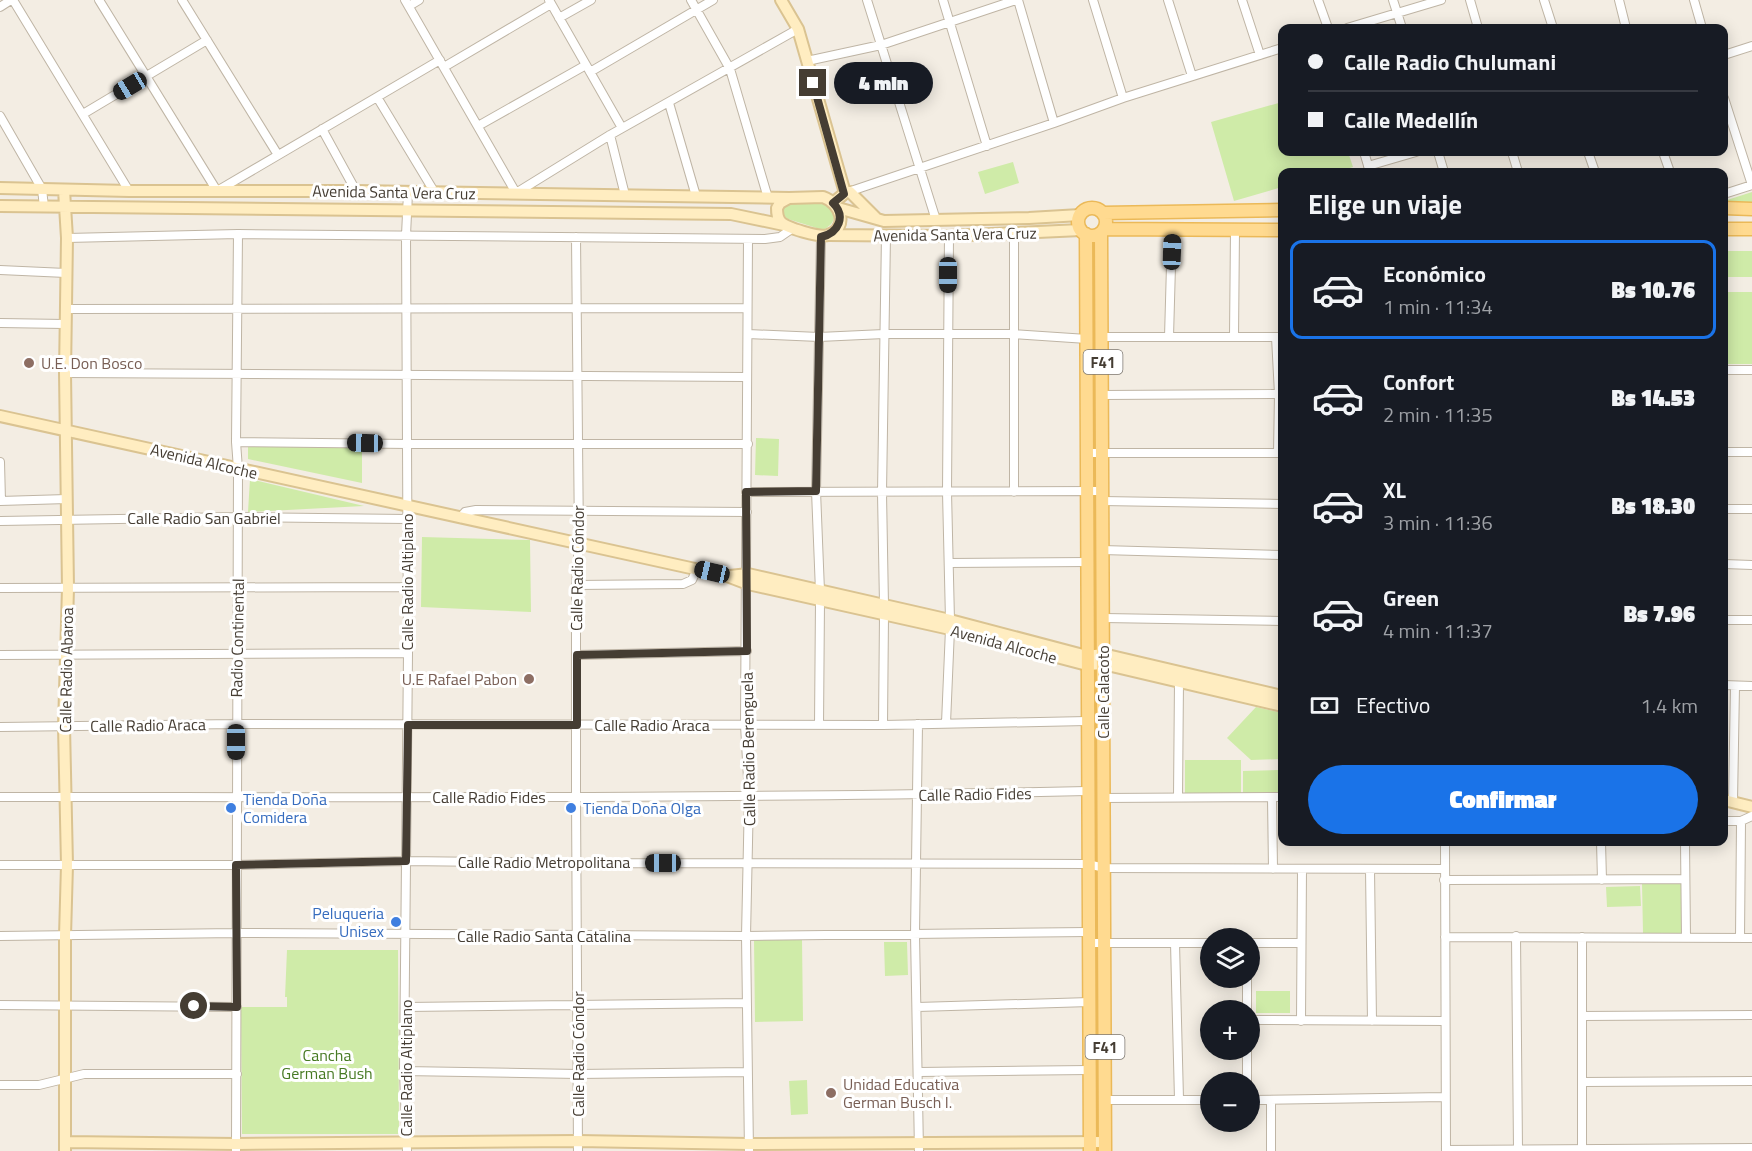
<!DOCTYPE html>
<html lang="es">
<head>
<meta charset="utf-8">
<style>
  :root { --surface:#171b24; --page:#242831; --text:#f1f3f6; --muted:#9ea1a6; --line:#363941; --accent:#1a73e8 }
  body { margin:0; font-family:"Titillium Web",sans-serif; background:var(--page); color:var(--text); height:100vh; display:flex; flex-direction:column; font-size:22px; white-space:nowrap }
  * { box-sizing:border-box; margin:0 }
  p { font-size:20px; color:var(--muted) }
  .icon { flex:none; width:33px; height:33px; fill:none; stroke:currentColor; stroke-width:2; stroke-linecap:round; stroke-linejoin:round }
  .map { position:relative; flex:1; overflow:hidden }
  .sheet { position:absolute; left:1278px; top:168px; width:450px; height:678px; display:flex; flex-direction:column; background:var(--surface); border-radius:12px; box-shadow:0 3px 15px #0003 }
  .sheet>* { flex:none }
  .banner { position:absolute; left:1278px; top:24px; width:450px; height:132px; border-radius:12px; box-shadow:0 3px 15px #0003; display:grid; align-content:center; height:132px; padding:0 30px; background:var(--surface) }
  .controls { position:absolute; left:1200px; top:928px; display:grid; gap:12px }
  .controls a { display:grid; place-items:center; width:60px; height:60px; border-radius:50%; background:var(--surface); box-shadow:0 3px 15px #0003; font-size:30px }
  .end { position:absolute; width:27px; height:27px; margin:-14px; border:8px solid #453d33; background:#fff; box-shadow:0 0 0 3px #fff }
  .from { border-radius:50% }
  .bubble { position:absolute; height:42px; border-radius:21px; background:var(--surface); box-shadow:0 3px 15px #0003; font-size:20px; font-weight:800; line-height:42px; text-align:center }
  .car { position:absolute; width:18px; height:36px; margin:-18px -9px; border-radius:8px; box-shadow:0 0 4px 2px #0007; background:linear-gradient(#222 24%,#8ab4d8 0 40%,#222 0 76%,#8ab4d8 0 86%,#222 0) }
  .banner b { display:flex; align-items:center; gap:21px; height:57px; font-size:22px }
  .banner b+b { border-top:2px solid var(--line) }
  .banner i { width:15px; height:15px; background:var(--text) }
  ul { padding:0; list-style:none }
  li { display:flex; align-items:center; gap:18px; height:99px; margin:0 12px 9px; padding:0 18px; border:3px solid transparent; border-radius:12px }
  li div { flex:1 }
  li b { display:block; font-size:22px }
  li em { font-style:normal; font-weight:800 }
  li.on { border-color:var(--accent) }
  li>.icon { width:54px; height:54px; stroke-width:1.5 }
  h2 { padding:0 30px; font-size:27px; line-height:72px }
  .pay { display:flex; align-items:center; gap:15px; height:66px; padding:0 30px; font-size:22px }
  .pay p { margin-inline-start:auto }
  .primary-button { display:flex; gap:12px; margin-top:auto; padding:12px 30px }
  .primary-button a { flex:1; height:69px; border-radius:36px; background:var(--accent); color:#fff; font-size:24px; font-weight:800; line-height:69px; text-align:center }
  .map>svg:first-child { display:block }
  .green { fill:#cfeba8 }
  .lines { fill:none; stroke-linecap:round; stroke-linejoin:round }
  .street-casing { stroke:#bfb5a5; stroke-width:10 }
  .secondary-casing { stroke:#dac391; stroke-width:14 }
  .primary-casing { stroke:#ebb958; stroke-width:15 }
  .street { stroke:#fff; stroke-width:8 }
  .secondary { stroke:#ffedc1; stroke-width:10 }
  .primary { stroke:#ffda90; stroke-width:12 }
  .route { stroke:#453d33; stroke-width:8 }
  .education-dot { fill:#8d6e63; stroke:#fff; stroke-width:2 }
  .shop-dot { fill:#3f7fe0; stroke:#fff; stroke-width:2 }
  .labels { text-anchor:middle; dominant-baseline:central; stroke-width:6; stroke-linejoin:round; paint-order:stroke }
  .shield { fill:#fff; stroke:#7d7770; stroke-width:1.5 }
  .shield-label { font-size:15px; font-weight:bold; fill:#453d33 }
  .street-label { font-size:16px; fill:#453d33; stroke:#fff }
  .education-label { font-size:16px; fill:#785e54; stroke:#fff; text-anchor:start }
  .shop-label { font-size:16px; fill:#366cbe; stroke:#fff; text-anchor:start }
  .park-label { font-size:16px; fill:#477a23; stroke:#fff }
</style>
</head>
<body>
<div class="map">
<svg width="1752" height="1151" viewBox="0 0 1752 1151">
  <rect width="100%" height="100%" fill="#f3ede3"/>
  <path class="green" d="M1282,102V152H1348L1353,167L1335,172H1282V187L1234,201L1211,122Z
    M1013,162L1019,183L985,194L978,172Z
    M1752,192V204L1724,205V201Z
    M790,203H823L833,210C836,220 832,225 823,230L788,219L783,215V209Z
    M1725,251H1752V277H1725Z
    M1724,292H1752V364H1724Z
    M756,438L779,439L778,476L755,475Z
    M362,445V483L248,459V447Z
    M250,479L364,506L248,512Z
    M422,537L530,540L531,612L421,607Z
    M1256,707L1282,713V759L1251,760L1227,738Z
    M1185,760H1241V793H1185Z
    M1279,770V793H1243V771Z
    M1642,883H1681L1682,933H1643Z
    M1640,886L1641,906L1607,907L1606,887Z
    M754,939H802L803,1021L755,1022Z
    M884,942H907L908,975L885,976Z
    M287,950H398L399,1134H242L241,1007H287V997H285Z
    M1256,991H1290V1013H1256Z
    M807,1080L808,1114L791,1115L789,1081Z"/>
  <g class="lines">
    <defs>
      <path id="street" d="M13,0L129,191
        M99,0L217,191L440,60
        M182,0L278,155
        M405,0L516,193L610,135L798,29
        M549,0L622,128
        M691,0L730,69L768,198
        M867,0L936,220
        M943,0L987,146
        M1018,0L1054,123
        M1093,0L1123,98
        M1168,0L1192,76
        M1242,0L1260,55
        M1318,0L1328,28
        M1393,0L1402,28
        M1470,0L1478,28
        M1544,0L1553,28
        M1619,0L1626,28
        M1694,0L1702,28
        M409,6L419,0
        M0,7L11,0
        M559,18L591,0
        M1347,28L1441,0
        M1724,55L1752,46
        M807,61L881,45L1016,0
        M444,67L551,4
        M590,72L713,0
        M377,97L435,193
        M1724,98L1752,185
        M669,103L696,196
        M83,114L207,40
        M0,116L42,189L44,207
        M478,126L586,65
        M322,129L356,191
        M610,135L625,195
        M1364,152L1370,172
        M1438,152L1444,172
        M1512,152L1518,172
        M1588,152L1595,172
        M1663,152L1670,172
        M1368,166L1416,152
        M845,193L1054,123L1123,98L1282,48
        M1724,194L1752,185
        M1014,233V492
        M949,236L947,492L950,620
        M576,237L579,542L576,585V797L578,1151
        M67,238L238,234L765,239L780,237L793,228
        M748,239L745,725L749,796L746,936L749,1151
        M0,270L66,273
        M66,309L747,308
        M0,323L65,324
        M748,334L819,337L884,334H1014L1087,339
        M1103,337H1282
        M1169,337L1172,230
        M1234,337L1235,230
        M1276,337L1279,394L1278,453
        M1724,370H1752
        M65,373L746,377
        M1103,395L1282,394
        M236,442L408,444H748
        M1724,452H1752
        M1087,453H1282
        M0,462L1,501
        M746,492L1102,491
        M0,501L67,499
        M1102,501L1282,504
        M1724,509H1752
        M460,518L465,512L476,510L747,512
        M0,521L237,517L407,519
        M1102,550L1282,555
        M949,563L1088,562
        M1724,564L1752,565
        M576,585L683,584L692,580L697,569
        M0,588L408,587
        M820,591L816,491L821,237
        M884,605L882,493L886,235
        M1104,618L1282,621
        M1724,620H1752
        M0,655L408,653
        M577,655L747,651
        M1724,685L1752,686
        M946,723L950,629
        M918,724L915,934L919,1151
        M819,725L820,601
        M883,725L884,615
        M0,727L236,724L883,725L1087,721
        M0,797C362,797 725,799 1087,791
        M1178,797L1179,681
        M1103,798L1282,797
        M1272,798L1273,869
        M1733,802L1735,686
        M1724,821H1741L1752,816
        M1445,842L1446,1151
        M1601,842L1602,880
        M1685,842L1686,938
        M0,865H236L406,861L577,863L1087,864L1105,868L1444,869
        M1370,869L1372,1021
        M1444,880L1685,879
        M0,936L236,933L746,936L1088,932
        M1516,936L1518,1149
        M1445,937L1752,938
        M1582,937V1150
        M1740,938L1741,821
        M1088,943H1210
        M1175,943L1179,1099
        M1250,943H1301
        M0,1005L237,1007
        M406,1007L747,1003
        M917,1007L1090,1002
        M1247,1011V978
        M1582,1016L1752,1015
        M1250,1020L1445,1021
        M1301,1021L1302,869
        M1247,1050V1083
        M404,1071L578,1074L747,1072
        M919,1072L1090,1070
        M1583,1082L1752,1081
        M0,1085H39L84,1074H237
        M1105,1100H1210
        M1250,1100L1445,1097
        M1271,1100V1151
        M1446,1150L1752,1148
        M236,1151L238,469L236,442L238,234
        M407,1151L404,1071L408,653L406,235L408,193"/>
      <path id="secondary" d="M781,0L798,29L845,193L833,203
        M0,188L129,191H356L789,198
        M64,190L67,238L65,373L68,588L64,726L67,865L65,936V1151
        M850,192L877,219
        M823,197C841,203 849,228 828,235C821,238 785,228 780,221C777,217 777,213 777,208L780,203L789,198Z
        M0,206L731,214L784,225
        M838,208L884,221L1029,218L1080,215
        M829,235L949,236L1081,230
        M0,416L727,576L748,584L950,629L1087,665L1103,664L1282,706
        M730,576L748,574L950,620L1087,656L1103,654L1282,696
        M1724,800L1752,807
        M65,1142L236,1144L578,1141L749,1144L1105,1142"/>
      <path id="primary" d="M1724,208L1752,209
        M1078 222a14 14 0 1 1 28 0a14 14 0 1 1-28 0Z
        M1103,213L1282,210
        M1105,229L1282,230
        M1724,229H1752
        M1101,233L1105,1151
        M1086,234L1090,1151"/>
    </defs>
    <use href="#street" class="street-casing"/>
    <use href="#secondary" class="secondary-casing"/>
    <use href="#primary" class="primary-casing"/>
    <use href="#street" class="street"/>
    <use href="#secondary" class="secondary"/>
    <use href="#primary" class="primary"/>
  </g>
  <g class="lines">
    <path class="route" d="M194,1006L237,1007L236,865L406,861L408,725H577V655L747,651L746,492L816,491L821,237C839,233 846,216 833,203L844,194L813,83"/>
  </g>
  <g class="education-dot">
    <circle cx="29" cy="363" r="6"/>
    <circle cx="529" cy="679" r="6"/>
    <circle cx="831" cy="1093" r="6"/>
  </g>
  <g class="shop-dot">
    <circle cx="231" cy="808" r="6"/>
    <circle cx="571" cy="808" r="6"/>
    <circle cx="396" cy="922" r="6"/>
  </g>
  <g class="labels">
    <g class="shield">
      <rect x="1083.5" y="350" width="39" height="24" rx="4.5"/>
      <rect x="1085.5" y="1035" width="39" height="24" rx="4.5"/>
    </g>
    <g class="shield-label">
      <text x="1103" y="362">F41</text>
      <text x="1105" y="1047">F41</text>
    </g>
    <g class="street-label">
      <text transform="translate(394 192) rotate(1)">Avenida Santa Vera Cruz</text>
      <text transform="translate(955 234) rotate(-1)">Avenida Santa Vera Cruz</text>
      <text transform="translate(204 461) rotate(13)">Avenida Alcoche</text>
      <text x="204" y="518">Calle Radio San Gabriel</text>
      <text transform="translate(577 568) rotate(-89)">Calle Radio Cóndor</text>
      <text transform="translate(407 582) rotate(-90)">Calle Radio Altiplano</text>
      <text transform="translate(237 638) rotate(-89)">Radio Continental</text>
      <text transform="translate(1004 644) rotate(15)">Avenida Alcoche</text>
      <text transform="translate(66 670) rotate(-89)">Calle Radio Abaroa</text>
      <text transform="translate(1103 692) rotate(-90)">Calle Calacoto</text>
      <text transform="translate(148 725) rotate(-1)">Calle Radio Araca</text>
      <text x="652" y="725">Calle Radio Araca</text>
      <text transform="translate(748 749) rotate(-91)">Calle Radio Berenguela</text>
      <text transform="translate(975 794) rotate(-1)">Calle Radio Fides</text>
      <text x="489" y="797">Calle Radio Fides</text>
      <text x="544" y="862">Calle Radio Metropolitana</text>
      <text x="544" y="936">Calle Radio Santa Catalina</text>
      <text transform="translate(578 1054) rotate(-90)">Calle Radio Cóndor</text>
      <text transform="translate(406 1068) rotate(-90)">Calle Radio Altiplano</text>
    </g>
    <g class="education-label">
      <text x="41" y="363">U.E. Don Bosco</text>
      <text x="517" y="679" text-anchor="end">U.E Rafael Pabon</text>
      <text x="843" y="1084">Unidad Educativa<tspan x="843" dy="18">German Busch I.</tspan></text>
    </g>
    <g class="shop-label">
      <text x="243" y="799">Tienda Doña<tspan x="243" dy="18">Comidera</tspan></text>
      <text x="583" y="808">Tienda Doña Olga</text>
      <text x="384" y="913" text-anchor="end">Peluqueria<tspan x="384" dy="18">Unisex</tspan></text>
    </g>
    <g class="park-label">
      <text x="327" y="1055">Cancha<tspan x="327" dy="18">German Bush</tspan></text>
    </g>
  </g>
</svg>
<div class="controls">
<a><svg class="icon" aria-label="layers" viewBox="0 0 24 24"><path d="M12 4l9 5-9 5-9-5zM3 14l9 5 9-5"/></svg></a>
<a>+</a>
<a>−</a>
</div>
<i class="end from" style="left:194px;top:1006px"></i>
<i class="end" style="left:813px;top:83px"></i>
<div class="bubble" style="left:834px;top:62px;width:99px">4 min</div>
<i class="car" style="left:130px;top:86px;rotate:239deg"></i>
<i class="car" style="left:1172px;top:252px;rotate:2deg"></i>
<i class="car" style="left:948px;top:275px;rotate:180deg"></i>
<i class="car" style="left:365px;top:443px;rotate:271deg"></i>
<i class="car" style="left:712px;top:572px;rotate:283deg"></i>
<i class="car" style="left:236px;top:742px;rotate:180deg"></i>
<i class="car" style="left:663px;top:863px;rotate:270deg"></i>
<div class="banner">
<b><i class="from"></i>Calle Radio Chulumani</b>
<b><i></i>Calle Medellín</b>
</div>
<section class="sheet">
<h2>Elige un viaje</h2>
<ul>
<li class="on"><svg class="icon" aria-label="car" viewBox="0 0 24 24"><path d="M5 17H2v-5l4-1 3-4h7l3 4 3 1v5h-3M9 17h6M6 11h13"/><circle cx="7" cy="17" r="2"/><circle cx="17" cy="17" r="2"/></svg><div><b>Económico</b><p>1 min · 11:34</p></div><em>Bs 10.76</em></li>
<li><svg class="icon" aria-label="car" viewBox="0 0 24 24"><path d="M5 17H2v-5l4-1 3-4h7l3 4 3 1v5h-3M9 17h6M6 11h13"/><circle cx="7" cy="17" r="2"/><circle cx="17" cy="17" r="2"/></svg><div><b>Confort</b><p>2 min · 11:35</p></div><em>Bs 14.53</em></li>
<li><svg class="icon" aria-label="car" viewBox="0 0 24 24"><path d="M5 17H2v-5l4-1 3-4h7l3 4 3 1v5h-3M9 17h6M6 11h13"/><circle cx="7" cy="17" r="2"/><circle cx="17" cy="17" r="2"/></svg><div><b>XL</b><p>3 min · 11:36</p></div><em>Bs 18.30</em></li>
<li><svg class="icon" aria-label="car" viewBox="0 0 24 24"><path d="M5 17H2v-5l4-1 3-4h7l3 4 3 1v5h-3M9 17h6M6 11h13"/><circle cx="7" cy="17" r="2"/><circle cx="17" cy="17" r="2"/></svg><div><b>Green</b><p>4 min · 11:37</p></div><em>Bs 7.96</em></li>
</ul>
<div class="pay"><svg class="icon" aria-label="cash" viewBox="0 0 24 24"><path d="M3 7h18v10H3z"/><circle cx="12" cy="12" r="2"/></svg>Efectivo<p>1.4 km</p></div>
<div class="primary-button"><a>Confirmar</a></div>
</section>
</div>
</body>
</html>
